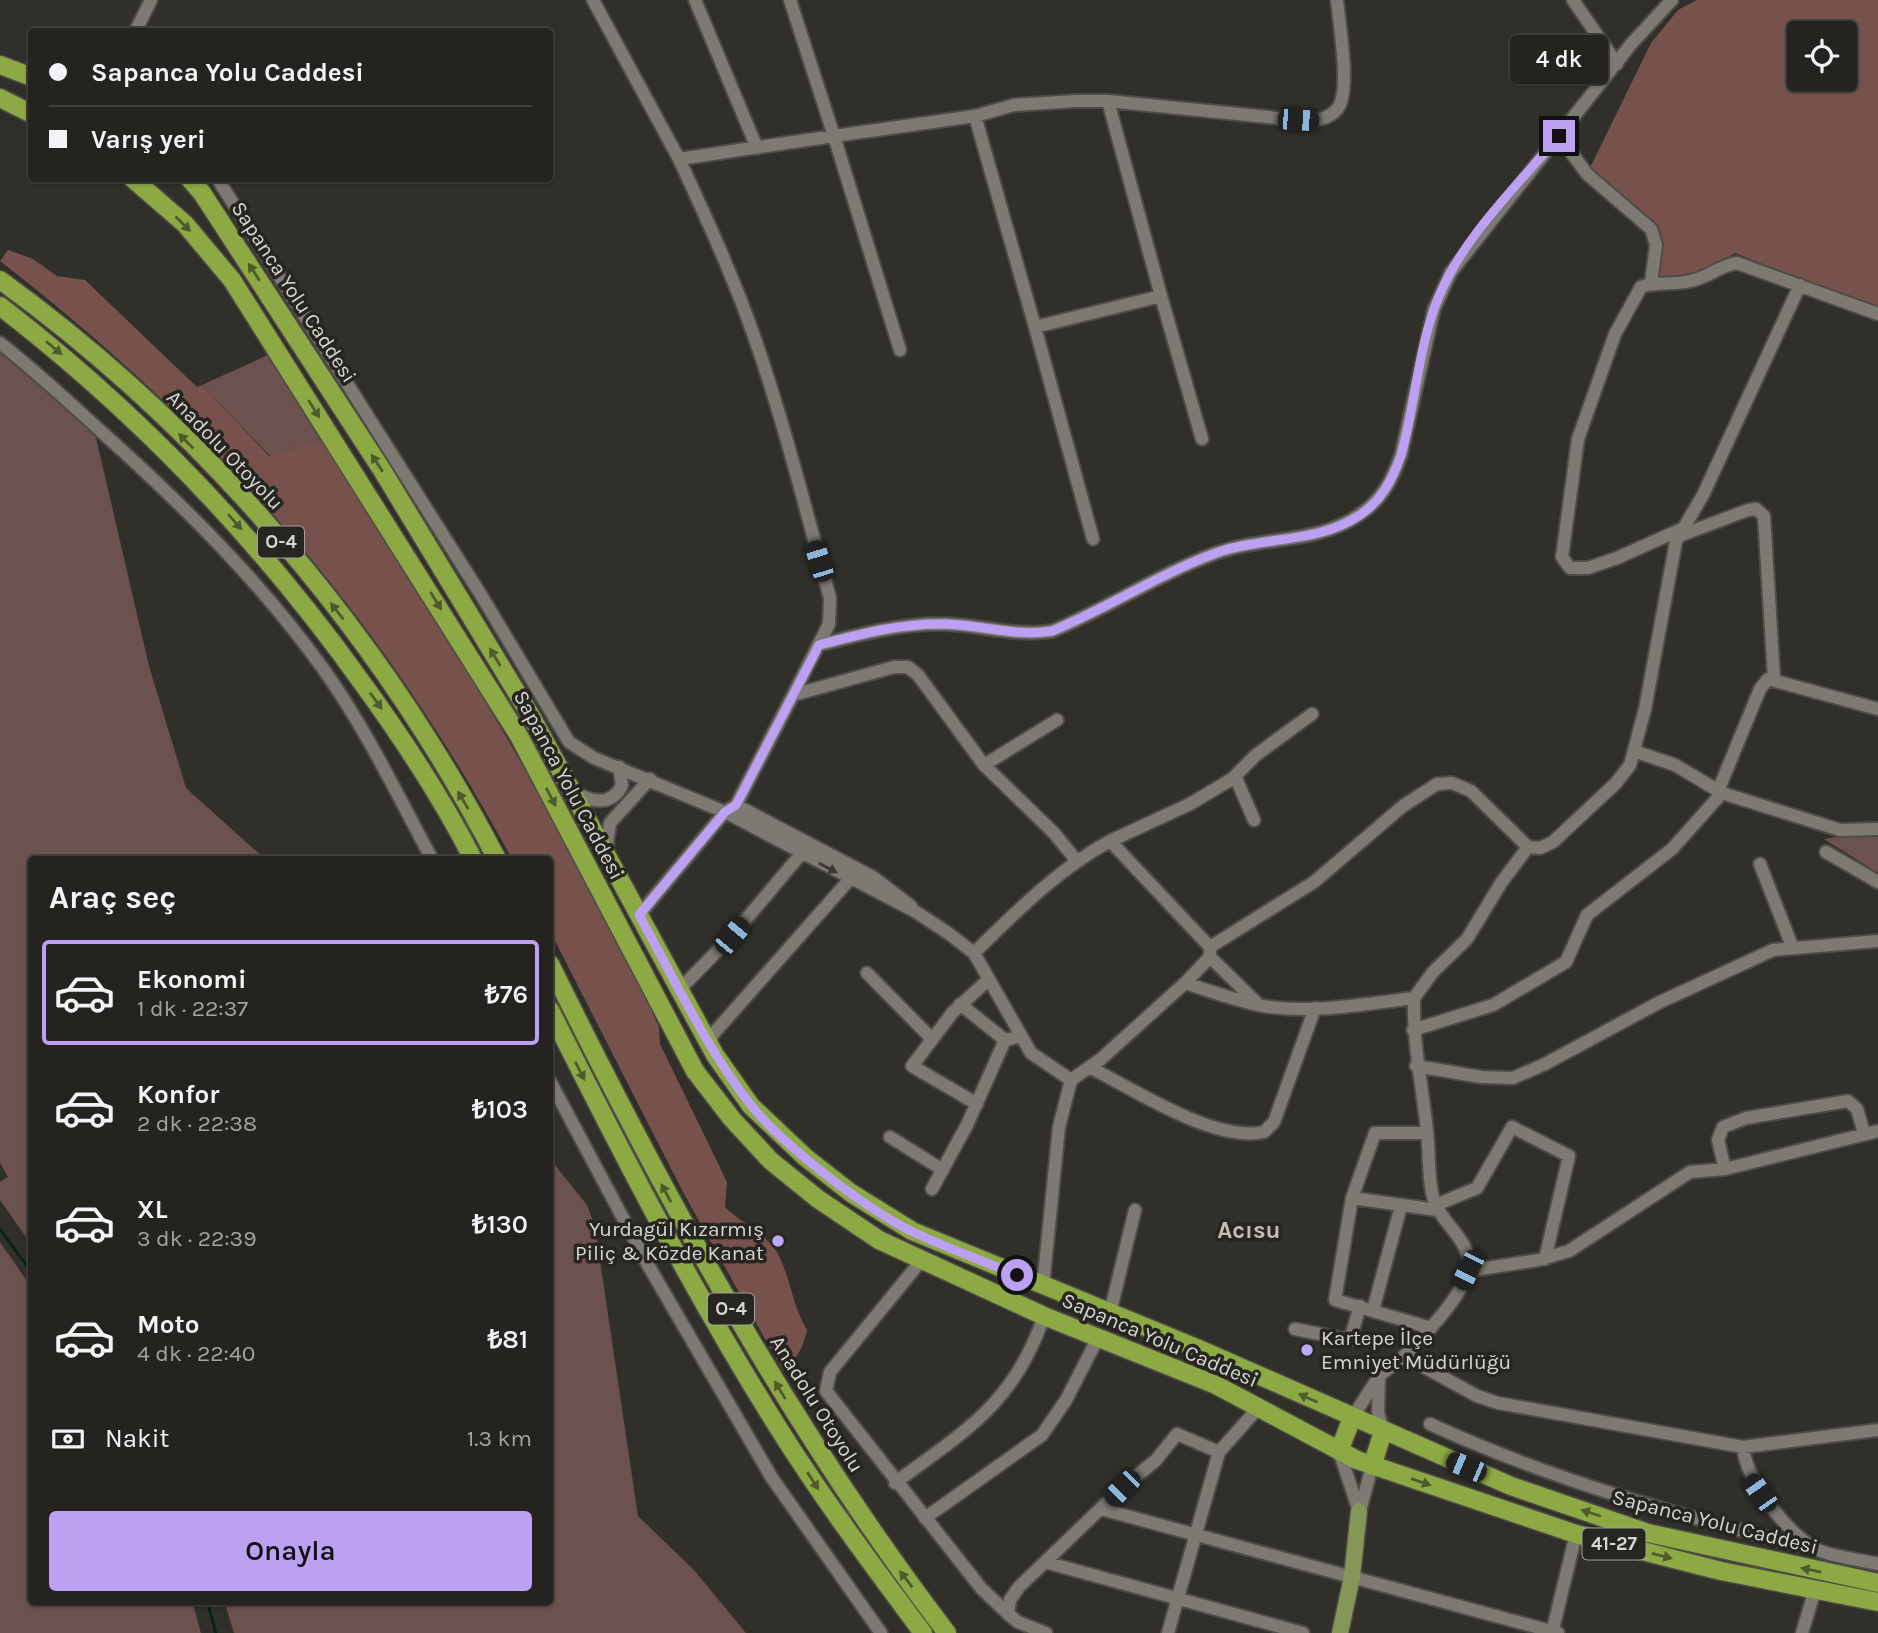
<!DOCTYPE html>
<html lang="tr">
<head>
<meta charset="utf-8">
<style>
  :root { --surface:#25231f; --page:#2d2b28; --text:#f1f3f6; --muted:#a3a4a4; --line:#42403d; --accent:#bca0f2 }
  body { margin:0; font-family:Karla,sans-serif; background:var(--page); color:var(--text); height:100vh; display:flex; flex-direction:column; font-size:26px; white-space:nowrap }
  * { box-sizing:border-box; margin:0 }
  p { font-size:23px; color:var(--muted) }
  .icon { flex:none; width:38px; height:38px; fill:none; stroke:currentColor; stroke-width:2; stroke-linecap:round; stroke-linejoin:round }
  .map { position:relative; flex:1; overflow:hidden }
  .details { position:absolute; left:28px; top:856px; width:525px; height:749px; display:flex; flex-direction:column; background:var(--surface); border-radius:7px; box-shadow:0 2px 5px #0004,0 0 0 2px var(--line) }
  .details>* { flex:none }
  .hud { position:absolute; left:28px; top:28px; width:525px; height:154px; border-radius:7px; box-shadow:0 2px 5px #0004,0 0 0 2px var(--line); display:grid; align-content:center; height:154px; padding:0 21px; background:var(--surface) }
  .tools { position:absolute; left:1787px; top:21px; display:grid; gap:14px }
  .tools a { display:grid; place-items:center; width:70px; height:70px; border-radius:7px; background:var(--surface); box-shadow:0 2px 5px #0004,0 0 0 2px var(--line); font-size:35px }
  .end { position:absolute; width:32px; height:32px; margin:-16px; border:9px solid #bca0f2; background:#111; box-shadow:0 0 0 4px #111 }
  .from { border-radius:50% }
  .bubble { position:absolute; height:49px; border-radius:7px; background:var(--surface); box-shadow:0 2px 5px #0004,0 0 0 2px var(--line); font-size:23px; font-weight:600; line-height:49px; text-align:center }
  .car { position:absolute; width:21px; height:42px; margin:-21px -10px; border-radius:9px; box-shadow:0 0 5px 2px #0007; background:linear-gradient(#222 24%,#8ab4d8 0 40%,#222 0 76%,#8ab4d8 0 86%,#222 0) }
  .hud b { display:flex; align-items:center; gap:24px; height:66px; font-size:26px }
  .hud b+b { border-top:2px solid var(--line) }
  .hud i { width:18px; height:18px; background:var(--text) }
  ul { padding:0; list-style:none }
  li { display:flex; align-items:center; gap:21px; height:105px; margin:0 14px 10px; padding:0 7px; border:4px solid transparent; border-radius:7px }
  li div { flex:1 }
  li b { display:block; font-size:26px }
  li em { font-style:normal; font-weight:600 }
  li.on { border-color:var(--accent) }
  li>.icon { width:63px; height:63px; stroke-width:1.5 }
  h2 { padding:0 21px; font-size:32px; line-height:84px }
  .pay { display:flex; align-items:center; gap:18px; height:77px; padding:0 21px; font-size:26px }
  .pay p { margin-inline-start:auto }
  .cta { display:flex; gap:14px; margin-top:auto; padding:14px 21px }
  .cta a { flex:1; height:80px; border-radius:7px; background:var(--accent); color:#111; font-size:28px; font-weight:600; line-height:80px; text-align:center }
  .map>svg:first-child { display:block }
  .green { fill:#6b524f }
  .forest { fill:#77524c; fill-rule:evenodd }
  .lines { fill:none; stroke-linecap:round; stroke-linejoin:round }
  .stream { stroke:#032311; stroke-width:2.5 }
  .minor-casing { stroke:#4e4c47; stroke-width:16 }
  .major-casing { stroke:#4e4c47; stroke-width:19 }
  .highway-casing { stroke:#4e4c47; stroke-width:21 }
  .minor { stroke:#7d7a73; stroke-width:12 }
  .major { stroke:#869656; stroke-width:16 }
  .highway { stroke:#8ca943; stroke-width:18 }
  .oneway { fill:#4f5a2d }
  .oneway2 { fill:#3c3a34 }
  .route { stroke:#bca0f2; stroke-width:9 }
  .poi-dot { fill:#baaaf6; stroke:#27251f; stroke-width:2.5 }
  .labels { text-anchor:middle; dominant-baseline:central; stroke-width:7; stroke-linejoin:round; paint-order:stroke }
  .shield { fill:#27251f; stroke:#a2a19c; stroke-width:2 }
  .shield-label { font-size:19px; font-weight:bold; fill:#d7d6d2 }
  .street-label { font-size:21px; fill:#d7d6d2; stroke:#27251f }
  .poi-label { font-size:21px; fill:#d7d6d2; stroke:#27251f; text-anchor:end }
  .quarter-label { font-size:24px; font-weight:bold; fill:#c1beb6; stroke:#27251f }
</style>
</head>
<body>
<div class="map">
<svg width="1878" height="1633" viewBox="0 0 1878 1633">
  <rect width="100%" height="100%" fill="#312f29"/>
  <path class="green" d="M0,350L94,429L149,666L186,788L265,859H32L31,1244L0,1200V1182L8,1177L0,1163Z
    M270,354L324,438L270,456L202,385Z
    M1878,831V873L1824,839Z
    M550,1159L587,1205L595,1227L638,1516L694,1570L746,1633H234L224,1601H550Z
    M0,1242L31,1287L32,1601H192L201,1633H0Z"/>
  <path class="forest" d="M1697,0H1878V310L1735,253C1710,270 1682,288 1652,277L1655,236L1587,174L1651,43L1678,10ZM1799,33H1844V79H1799Z
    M8,250L33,259L57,276L85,280L197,387L202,385L269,456L324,438C443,630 564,821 659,1027L660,1044L727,1182L725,1207C743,1225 768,1233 780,1258C791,1282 793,1307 807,1330C804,1346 796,1361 783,1371L683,1192L550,931V859H512C380,615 219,431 0,261Z"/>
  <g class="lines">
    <path class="stream" d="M0,1229L32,1273
      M207,1601L216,1633"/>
    <defs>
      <path id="minor" d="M593,0L679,159
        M695,0L757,148
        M790,0L834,136L975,116L1014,105L1076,101H1108L1298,120C1313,121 1328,121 1338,108C1351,90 1339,23 1337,0
        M1573,0L1617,64
        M135,32L151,0
        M975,116L1035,327L1161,296L1108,101
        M1559,136L1587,174L1651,229L1656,245L1651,283
        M217,178L481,595L569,742L594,758L725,812L916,912L948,933L974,953L1031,1053L1071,1080
        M1161,296L1202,439
        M1035,327L1093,539
        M0,343C37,372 70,403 104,434C184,506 261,582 324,670C366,729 398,796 432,859
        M1684,528L1617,558L1588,568H1570L1562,557L1578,439L1615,334L1641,287C1650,282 1675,285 1690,281C1707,278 1721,265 1737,263L1878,314
        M1679,536L1748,510L1756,509L1764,516L1774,679
        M819,645C861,634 901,623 945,624C981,625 1016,637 1052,631C1108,608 1159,574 1216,553C1263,536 1317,544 1359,515C1382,500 1392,480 1401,455L1434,309L1451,272L1632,43L1672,0
        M793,695L829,624L830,598C806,511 784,422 754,336C733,276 706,217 679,159L834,136L900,350
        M1634,751L1675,765L1722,793
        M984,765L1057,720
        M1235,776L1254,820
        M1718,791L1760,689L1768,679L1878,709
        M574,792C591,802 612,807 622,785L619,767
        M736,805L873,877L911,906
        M1110,841L1190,804L1232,779L1256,755L1312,714
        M606,852L610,823L650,779
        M1826,852L1878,882
        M1760,864L1792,946
        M639,915L725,812L736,805L793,695L894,667H908L918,675L984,765L1054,833L1076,860
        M974,953C1017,911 1057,870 1110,841L1210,947
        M1210,957L1256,1002
        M867,973L931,1038
        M1185,983C1210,991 1237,1001 1263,1006C1312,1014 1365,1004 1414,998C1413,1047 1422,1083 1427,1131C1430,1154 1427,1178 1434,1200C1441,1224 1475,1243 1468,1271C1460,1300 1424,1335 1404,1356
        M680,989L732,936L801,854
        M1414,998L1433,972L1467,939L1501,883L1528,847
        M960,1004L1005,1040L1014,1038
        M1413,1030L1493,1005L1566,962L1587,915L1672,849L1722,793L1840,830L1878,829
        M707,1041L850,879
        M1416,1066L1481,1077L1513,1078L1545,1064L1660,1002L1773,950L1878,941
        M1091,1068C1135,1090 1215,1143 1264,1132L1274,1122L1315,1008
        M550,1081L648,1265L772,1478L881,1633
        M977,1104L912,1066L953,1012L988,980
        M890,1137L943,1170
        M1725,1169L1718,1140L1723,1127L1746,1118L1848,1101L1857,1109L1864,1133
        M932,1189L967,1125L1005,1040
        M1352,1198L1375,1133H1427
        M1436,1205L1477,1188L1512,1127L1569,1156L1545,1259
        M921,1261L830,1372L826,1391L981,1588L1008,1614
        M1468,1271L1538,1260L1569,1251L1690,1172L1725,1169L1878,1131
        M1043,1286L1059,1127L1071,1080L1101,1059L1185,983L1210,957V947L1314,882L1403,806L1437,784L1452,783L1471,791L1528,847L1540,848L1553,842L1616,783L1630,765L1645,709L1676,541L1703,495L1800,285
        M1373,1310L1401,1206
        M1110,1313L1135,1210
        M1431,1328L1335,1300L1352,1198L1437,1210
        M1295,1329L1350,1340L1360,1306
        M1379,1379L1378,1412L1383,1432
        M1352,1418L1380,1375L1404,1356L1477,1396L1498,1403L1743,1447L1878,1430
        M1430,1424C1554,1481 1683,1517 1815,1549
        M1743,1447C1747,1482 1784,1529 1814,1548C1827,1556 1862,1560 1878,1564
        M1339,1451L1359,1511
        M895,1483C966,1430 1014,1404 1044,1316
        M1101,1509L1558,1633
        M1360,1511L1372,1466
        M925,1518L1042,1435L1066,1400L1099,1336
        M1045,1562L1303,1633
        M1046,1633L1018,1622L1008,1614L1010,1600L1019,1587L1122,1488L1156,1460L1177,1434L1219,1452
        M1168,1633L1219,1452L1259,1407
        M1552,1633L1576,1534
        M1802,1633L1815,1590"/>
      <path id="major" d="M1340,1633L1352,1577L1359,1511"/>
      <path id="highway" d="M0,65L32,77
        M0,98L32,114
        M132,178L185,224L232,280L519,736L695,1071L732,1119L771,1161L818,1199L879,1240L1044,1316L1216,1385L1357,1460L1576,1534L1721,1571L1878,1602
        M189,178L202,193L382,470L531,716L715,1055L751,1106L805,1157L851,1193L912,1231L1199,1349L1511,1486L1648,1533L1878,1583
        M0,280C206,429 380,634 497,859
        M0,306C140,414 260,540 363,684C403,739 442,798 473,859
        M550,964C665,1198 789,1426 947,1633
        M550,1010C621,1152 694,1294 779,1429C823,1499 873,1566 923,1633
        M1339,1451L1352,1418
        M1372,1466L1383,1432"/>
    </defs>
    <use href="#minor" class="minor-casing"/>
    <use href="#major" class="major-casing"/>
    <use href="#highway" class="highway-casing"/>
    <use href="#minor" class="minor"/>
    <use href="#major" class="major"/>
    <use href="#highway" class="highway"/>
  </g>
  <defs><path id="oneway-solid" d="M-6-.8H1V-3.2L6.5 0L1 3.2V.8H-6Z" transform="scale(1.75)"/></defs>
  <g class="oneway">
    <use href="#oneway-solid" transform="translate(183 224) rotate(45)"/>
    <use href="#oneway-solid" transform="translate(254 272) rotate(-123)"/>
    <use href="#oneway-solid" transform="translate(54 348) rotate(40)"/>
    <use href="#oneway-solid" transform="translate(314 409) rotate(58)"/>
    <use href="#oneway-solid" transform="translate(186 441) rotate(-135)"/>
    <use href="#oneway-solid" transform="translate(377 463) rotate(-123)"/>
    <use href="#oneway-solid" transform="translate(235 522) rotate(49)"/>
    <use href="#oneway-solid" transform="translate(436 601) rotate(58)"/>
    <use href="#oneway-solid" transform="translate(337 611) rotate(-128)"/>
    <use href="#oneway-solid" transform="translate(495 657) rotate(-121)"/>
    <use href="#oneway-solid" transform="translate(376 701) rotate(54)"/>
    <use href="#oneway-solid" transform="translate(551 797) rotate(62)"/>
    <use href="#oneway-solid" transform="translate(463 800) rotate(-120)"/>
    <use href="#oneway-solid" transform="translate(580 1071) rotate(63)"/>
    <use href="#oneway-solid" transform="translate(666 1193) rotate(-118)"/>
    <use href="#oneway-solid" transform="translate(780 1390) rotate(-121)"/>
    <use href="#oneway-solid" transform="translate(1308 1398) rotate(-156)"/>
    <use href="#oneway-solid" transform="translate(813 1481) rotate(57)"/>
    <use href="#oneway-solid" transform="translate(1421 1482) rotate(19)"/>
    <use href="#oneway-solid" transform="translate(1591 1513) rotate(-162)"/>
    <use href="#oneway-solid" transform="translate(1662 1556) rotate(14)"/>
    <use href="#oneway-solid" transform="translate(1811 1570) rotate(-169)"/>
    <use href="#oneway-solid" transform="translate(906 1579) rotate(-128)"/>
  </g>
  <use class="oneway2" href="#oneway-solid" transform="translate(828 868) rotate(28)"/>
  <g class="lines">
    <path class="route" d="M1017,1275C983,1261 947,1248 913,1232C866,1209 782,1145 750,1104C705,1046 674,978 639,915L725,812L736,805L819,645C861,634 901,623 945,624C981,625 1016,637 1052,631C1108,608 1159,574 1216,553C1263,536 1317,544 1360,515C1382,500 1392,480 1401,455C1416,403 1418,344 1440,294C1465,235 1518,185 1559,136"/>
  </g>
  <g class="poi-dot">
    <circle cx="778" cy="1241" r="7"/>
    <circle cx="1307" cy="1350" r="7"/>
  </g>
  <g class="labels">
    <g class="shield">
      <rect x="258" y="526.5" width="46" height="31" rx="5"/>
      <rect x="708" y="1293.5" width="46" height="31" rx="5"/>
      <rect x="1582.5" y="1528.5" width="63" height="31" rx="5"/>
    </g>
    <g class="shield-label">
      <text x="281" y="542">O-4</text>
      <text x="731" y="1309">O-4</text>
      <text x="1614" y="1544">41-27</text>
    </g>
    <g class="street-label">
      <text transform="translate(294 292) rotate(57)">Sapanca Yolu Caddesi</text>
      <text transform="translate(225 450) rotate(46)">Anadolu Otoyolu</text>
      <text transform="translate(569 785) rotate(62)">Sapanca Yolu Caddesi</text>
      <text transform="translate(1160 1340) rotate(23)">Sapanca Yolu Caddesi</text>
      <text transform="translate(817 1404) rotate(58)">Anadolu Otoyolu</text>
      <text transform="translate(1715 1522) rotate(14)">Sapanca Yolu Caddesi</text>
    </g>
    <g class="poi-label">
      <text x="764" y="1229">Yurdagül Kızarmış<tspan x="764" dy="24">Piliç &amp; Közde Kanat</tspan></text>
      <text x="1321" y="1338" text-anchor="start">Kartepe İlçe<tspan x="1321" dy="24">Emniyet Müdürlüğü</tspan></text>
    </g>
    <g class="quarter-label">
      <text x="1249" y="1230">Acısu</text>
    </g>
  </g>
</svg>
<div class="tools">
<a><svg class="icon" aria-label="locate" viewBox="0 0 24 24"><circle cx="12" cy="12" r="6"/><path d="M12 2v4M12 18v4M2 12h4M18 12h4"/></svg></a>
</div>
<i class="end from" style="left:1017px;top:1275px"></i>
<i class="end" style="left:1559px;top:136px"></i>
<div class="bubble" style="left:1510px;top:35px;width:98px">4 dk</div>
<i class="car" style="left:1298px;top:120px;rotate:93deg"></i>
<i class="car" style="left:819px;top:561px;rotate:343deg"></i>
<i class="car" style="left:732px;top:936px;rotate:40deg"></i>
<i class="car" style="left:1468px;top:1270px;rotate:206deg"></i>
<i class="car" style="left:1466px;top:1467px;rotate:293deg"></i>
<i class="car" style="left:1122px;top:1488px;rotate:225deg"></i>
<i class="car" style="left:1760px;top:1493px;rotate:325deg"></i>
<div class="hud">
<b><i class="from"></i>Sapanca Yolu Caddesi</b>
<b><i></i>Varış yeri</b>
</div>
<section class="details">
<h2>Araç seç</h2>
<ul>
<li class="on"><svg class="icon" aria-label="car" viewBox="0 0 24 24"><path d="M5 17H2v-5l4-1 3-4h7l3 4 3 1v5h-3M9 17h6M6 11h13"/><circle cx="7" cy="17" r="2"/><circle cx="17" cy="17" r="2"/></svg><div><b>Ekonomi</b><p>1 dk · 22:37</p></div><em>₺76</em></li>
<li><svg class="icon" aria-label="car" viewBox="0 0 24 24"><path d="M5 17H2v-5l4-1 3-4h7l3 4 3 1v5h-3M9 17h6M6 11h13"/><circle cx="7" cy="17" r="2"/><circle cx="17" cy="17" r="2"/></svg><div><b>Konfor</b><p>2 dk · 22:38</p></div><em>₺103</em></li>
<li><svg class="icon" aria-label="car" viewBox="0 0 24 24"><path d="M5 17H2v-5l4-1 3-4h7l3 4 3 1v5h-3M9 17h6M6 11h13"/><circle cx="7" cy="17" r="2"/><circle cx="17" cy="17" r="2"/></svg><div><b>XL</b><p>3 dk · 22:39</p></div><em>₺130</em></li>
<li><svg class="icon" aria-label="car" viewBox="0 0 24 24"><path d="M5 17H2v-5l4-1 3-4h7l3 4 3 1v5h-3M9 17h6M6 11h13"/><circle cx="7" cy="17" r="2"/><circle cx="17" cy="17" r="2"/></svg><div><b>Moto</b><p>4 dk · 22:40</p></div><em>₺81</em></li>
</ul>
<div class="pay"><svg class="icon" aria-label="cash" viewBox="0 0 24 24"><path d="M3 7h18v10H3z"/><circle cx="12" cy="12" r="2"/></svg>Nakit<p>1.3 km</p></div>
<div class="cta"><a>Onayla</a></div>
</section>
</div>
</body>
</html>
